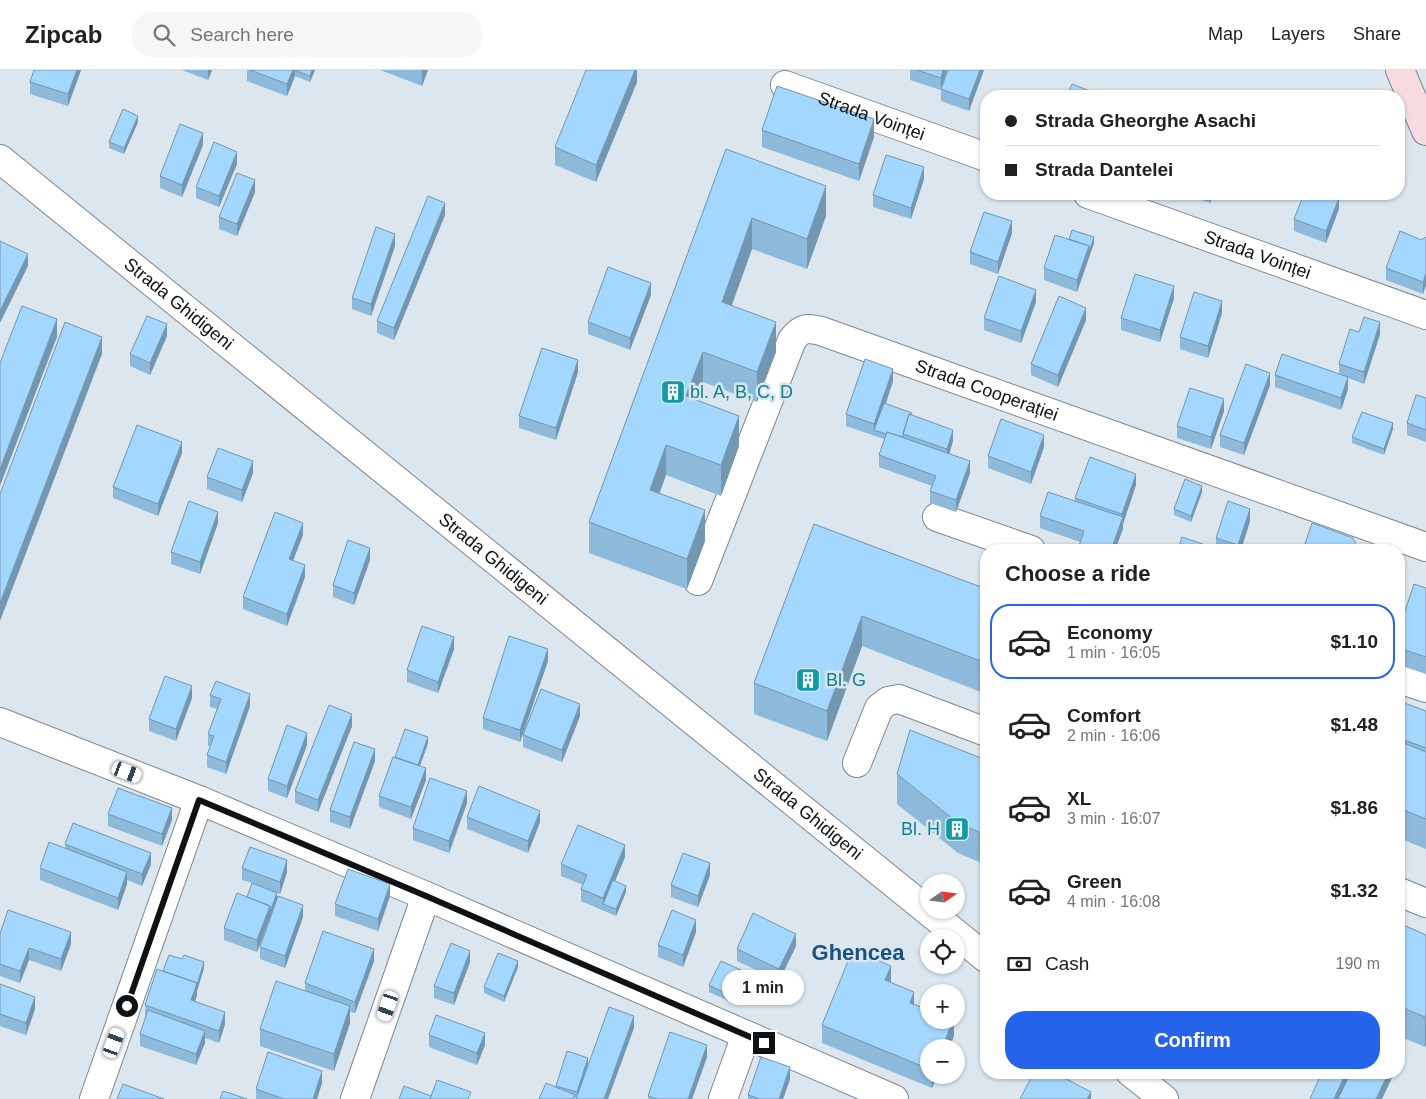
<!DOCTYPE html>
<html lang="en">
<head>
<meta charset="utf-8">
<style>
  :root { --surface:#fff; --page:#f6f6f6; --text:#202124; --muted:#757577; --line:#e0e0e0; --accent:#2563eb }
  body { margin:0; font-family:Helvetica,sans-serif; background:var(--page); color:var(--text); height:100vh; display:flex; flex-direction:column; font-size:19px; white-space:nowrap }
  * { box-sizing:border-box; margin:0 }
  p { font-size:16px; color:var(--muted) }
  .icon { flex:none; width:28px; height:28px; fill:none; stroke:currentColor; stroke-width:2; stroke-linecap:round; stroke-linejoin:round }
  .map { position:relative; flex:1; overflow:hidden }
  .details { position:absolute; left:980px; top:474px; width:425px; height:535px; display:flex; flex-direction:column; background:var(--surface); border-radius:20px; box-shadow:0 1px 4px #0004 }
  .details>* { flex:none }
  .hud { position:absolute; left:980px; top:20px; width:425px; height:110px; border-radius:20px; box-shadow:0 1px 4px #0004; display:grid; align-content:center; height:110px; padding:0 25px; background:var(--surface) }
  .needle { width:32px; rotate:76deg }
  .controls { position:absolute; left:920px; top:804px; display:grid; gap:10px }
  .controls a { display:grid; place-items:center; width:45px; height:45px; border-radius:50%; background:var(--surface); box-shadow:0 1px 4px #0004; font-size:25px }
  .end { position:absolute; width:22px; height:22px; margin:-11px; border:6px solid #0e1214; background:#fff; box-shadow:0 0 0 2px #fff }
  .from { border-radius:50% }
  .bubble { position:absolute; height:35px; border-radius:18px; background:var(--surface); box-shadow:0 1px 4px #0004; font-size:16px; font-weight:700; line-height:35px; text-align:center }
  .car { position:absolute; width:15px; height:30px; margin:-15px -8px; border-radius:6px; box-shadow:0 0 4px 1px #0007; background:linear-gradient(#fff 24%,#345 0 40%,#fff 0 76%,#345 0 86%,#fff 0) }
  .hud b { display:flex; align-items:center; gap:18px; height:48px; font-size:19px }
  .hud b+b { border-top:1px solid var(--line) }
  .hud i { width:12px; height:12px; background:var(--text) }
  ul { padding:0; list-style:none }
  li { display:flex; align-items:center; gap:15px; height:75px; margin:0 10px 8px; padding:0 15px; border:2px solid transparent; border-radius:20px }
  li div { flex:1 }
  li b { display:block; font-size:19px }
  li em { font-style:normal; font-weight:700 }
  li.active { border-color:var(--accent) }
  li>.icon { width:45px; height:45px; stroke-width:1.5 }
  h2 { padding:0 25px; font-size:22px; line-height:60px }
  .pay { display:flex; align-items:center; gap:12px; height:55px; padding:0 25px; font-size:19px }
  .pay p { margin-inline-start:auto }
  .button { display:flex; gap:10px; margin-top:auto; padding:10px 25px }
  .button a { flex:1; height:58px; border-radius:20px; background:var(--accent); color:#fff; font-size:20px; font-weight:700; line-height:58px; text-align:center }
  header { display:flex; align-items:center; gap:30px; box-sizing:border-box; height:70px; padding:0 25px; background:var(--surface); border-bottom:1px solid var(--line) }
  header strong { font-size:24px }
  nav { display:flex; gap:28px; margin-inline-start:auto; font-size:18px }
  .search { width:350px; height:45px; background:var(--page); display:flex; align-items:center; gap:12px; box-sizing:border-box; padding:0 18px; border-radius:20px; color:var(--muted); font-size:19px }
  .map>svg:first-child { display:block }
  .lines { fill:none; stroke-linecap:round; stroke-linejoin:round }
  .minor-casing { stroke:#7d878f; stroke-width:30 }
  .tertiary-casing { stroke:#7d878f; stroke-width:30 }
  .secondary-casing { stroke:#7d878f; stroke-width:30 }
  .minor { stroke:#fff; stroke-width:28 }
  .tertiary { stroke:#fff; stroke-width:28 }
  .secondary { stroke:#f6dce1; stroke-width:28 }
  .wall { fill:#8db9da }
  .shaded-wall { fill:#7396b1 }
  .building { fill:#a4d7fd; stroke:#7396b1 }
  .route { stroke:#0e1214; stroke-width:6 }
  .labels { text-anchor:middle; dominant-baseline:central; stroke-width:5; stroke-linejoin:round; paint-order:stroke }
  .street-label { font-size:18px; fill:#0e1214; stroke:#dbe6ef }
  .culture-label { font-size:18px; fill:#0d838f; stroke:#dbe6ef; text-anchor:start }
  .district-label { font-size:22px; font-weight:bold; fill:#185182; stroke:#dbe6ef }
</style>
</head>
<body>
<header>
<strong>Zipcab</strong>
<div class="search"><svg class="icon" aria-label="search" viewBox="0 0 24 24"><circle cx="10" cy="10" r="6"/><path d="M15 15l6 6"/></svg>Search here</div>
<nav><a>Map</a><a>Layers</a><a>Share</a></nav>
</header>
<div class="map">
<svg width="1426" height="1029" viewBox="0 0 1426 1029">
  <rect width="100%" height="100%" fill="#dbe6ef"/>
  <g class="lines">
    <defs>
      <g id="minor">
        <path id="s1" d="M785,15L986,87"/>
        <path id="s2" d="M0,89L986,888"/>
        <path id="s3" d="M1088,124L1426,245"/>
        <path d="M937,447L1031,480"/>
        <path id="s4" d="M698,511L792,270C802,257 806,258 821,261L1426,477"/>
        <path d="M1399,609L1426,618"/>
        <path d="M857,693L879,638L888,631L899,629L986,662"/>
        <path d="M1399,822L1426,833"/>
        <path d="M1130,1002L1164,1029"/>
        <path d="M94,1029L199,730"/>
        <path d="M355,1029L426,826"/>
        <path d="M723,1029L746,965"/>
      </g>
      <path id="tertiary" d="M0,652L199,730L426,826L894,1029"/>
      <path id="secondary" d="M1400,0L1426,61"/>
    </defs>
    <use href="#minor" class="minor-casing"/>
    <use href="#tertiary" class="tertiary-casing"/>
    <use href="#secondary" class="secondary-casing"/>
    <use href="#minor" class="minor"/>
    <use href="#tertiary" class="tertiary"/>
    <use href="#secondary" class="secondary"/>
  </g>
  <path class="wall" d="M34,0H81L68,36L30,24V12Z
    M182,0H212L208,10Z
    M247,0H315L310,12L295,6L287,26L247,11Z
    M380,0H428L422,16Z
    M637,0V12L596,112L555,95V77Z
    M910,0H947L941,20L910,10Z
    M984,0L969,41L941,31V19Z
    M138,52L124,84L109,78V72Z
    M762,60L874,67L859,111L762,77Z
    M203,75L182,127L160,118V106Z
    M726,79L826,146L807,199L752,179L732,235L776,282L757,332L703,312L696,330L739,376L721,426L666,405L659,423L705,471L687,519L589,483V452Z
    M237,94L219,137L196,128V117Z
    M924,109L911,149L873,137V125Z
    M255,122L237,166L219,159V147Z
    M1186,124H1213L1210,133Z
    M1339,139L1326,173L1294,161V149Z
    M445,145L394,270L377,263V251Z
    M1012,163L998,204L970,194V182Z
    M1426,167V215L1423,224L1386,210V198Z
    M1069,169L1094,173L1077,222L1044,210V198Z
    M395,176L371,246L352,239V228Z
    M651,225L630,280L588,264V252Z
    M1174,228L1160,272L1121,260V248Z
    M1036,232L1021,273L984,260V248Z
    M1222,243L1208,288L1180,279V267Z
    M1086,250L1058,317L1031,305V294Z
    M1359,262L1380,264L1364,314L1348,308V319L1341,340L1275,317V305L1339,304V294Z
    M167,266L150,305L130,296V284Z
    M578,302L556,370L519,358V346Z
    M893,311L886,334L912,345L953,371L949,384L970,403L956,442L930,433V421L932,416L879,397V385L884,369L846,356V344Z
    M1270,315L1244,385L1220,377V365Z
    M1426,328V372L1407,365V353Z
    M1224,341L1211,379L1177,368V356Z
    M1393,359L1384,385L1352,373V367Z
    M1044,377L1031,414L988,398V386Z
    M182,383L158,446L113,428V417Z
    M253,403L242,432L207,419V407Z
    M1136,415L1123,454V459L1115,480H1079V476L1080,472L1040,458V446L1075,431V428Z
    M1202,422L1191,452L1174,445V439Z
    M1250,451L1241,480H1178L1216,479V468Z
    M218,453L200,504L171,494V482Z
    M814,454L986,519V624L862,576L827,671L754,644V613Z
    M303,465L293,490L305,507L287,556L243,539V527Z
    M370,490L354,535L333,527V515Z
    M1426,518V604L1399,595V559Z
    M454,579L438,623L407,612V600Z
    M548,591L520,672L483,659V648Z
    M210,625L250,636L226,704L207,697V685L210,676H208V664L217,639L210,637Z
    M192,628L176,671L149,661V649Z
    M1399,631L1426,641V779L1399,768Z
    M580,646L562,692L523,677V665Z
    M352,656L318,742L295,733V721Z
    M428,673L420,696L426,710L411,749L379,737V726L395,687Z
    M307,675L287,728L268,721V709Z
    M986,690V795L958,783L897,734V704Z
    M375,691L350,759L330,752V740Z
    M467,733L449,783L413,770V758Z
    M108,744L172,750L162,776L108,756Z
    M467,747L540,752L528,783L467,759Z
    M65,774L151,794L142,816L127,810V814L118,840L40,810V798L65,778Z
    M625,787L615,811L626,822L616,846L581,831V819L583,815L561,806V794Z
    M242,798L287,802L280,824L255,815L277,829L257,882L224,870V858L247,827L252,813L242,810Z
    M710,805L698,837L671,827V815Z
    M390,826L378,861L335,846V834Z
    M303,847L285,898L260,889V877Z
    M1399,853L1426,865V975L1425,977L1399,966Z
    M696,862L683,897L658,887V875Z
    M0,864L71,874L61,901L29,890L20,913L0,906Z
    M796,876L779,911L737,891V879Z
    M374,891L355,943L350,942V953L334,1001L260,976V959L305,920V913Z
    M470,892L454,935L434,928V916Z
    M518,897L504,932L484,923V917Z
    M204,898L197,921V925L195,931L225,954L219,973L205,968V973L196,995L140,976V964L146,947H145V935L163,901Z
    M741,906L729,931L709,922V915Z
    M891,913L914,934L954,950V966L949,978H929V1005H938L932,1018L822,973V955Z
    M0,914L35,939L26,965L0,956Z
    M634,958L576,1028H575V1029L556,1018V1016L588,994L584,1006Z
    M429,965L485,975L477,995L429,977Z
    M707,987L692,1029H648V1026Z
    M790,1009L783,1029H748V1025Z
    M322,1013L317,1029H256V1019Z"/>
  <path class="shaded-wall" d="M77,0H81L68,36V24Z
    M208,0H212L208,10Z
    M293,0H295V6L287,26V14Z
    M312,0H315L310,12V6Z
    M422,0H428L422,16Z
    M635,0H637V12L596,112V95Z
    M943,0H947L941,20V8Z
    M980,0H984L969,41V29Z
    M138,46V52L124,84V78Z
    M874,49V67L859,111V94Z
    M203,63V75L182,127V115Z
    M237,82V94L219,137V126Z
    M924,97V109L911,149V138Z
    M255,110V122L237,166V154Z
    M826,116V146L807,199V169Z
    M1210,124H1213L1210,133Z
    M1339,128V139L1326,173V161Z
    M445,133V145L394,270V258Z
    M752,148V179L722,262V232Z
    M1012,151V163L998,204V192Z
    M395,164V176L371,246V234Z
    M1094,167V173L1077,222V210L1089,176Z
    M28,184V196L0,253V241Z
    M1426,203V215L1423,224V212Z
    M651,213V225L630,280V268Z
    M1174,216V228L1160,272V260Z
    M1036,220V232L1021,273V261Z
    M1222,231V243L1208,288V276Z
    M1086,238V250L1058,317V305Z
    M57,249V267L0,416V399Z
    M776,252V282L757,332V302Z
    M1380,252V264L1364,314V302Z
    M167,254V266L150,305V293Z
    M102,267V284L0,551V533Z
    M703,282V312L686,357V326Z
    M578,290V302L556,370V358Z
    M893,299V311L876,361L874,360V366V354Z
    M1270,303V315L1244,385V373Z
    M1348,307V319L1341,340V328Z
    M1224,329V341L1211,379V367Z
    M739,346V376L721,426V395Z
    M1393,353V359L1384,385V379Z
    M953,360V371L947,391V379Z
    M1044,365V377L1031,414V402Z
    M182,372V383L158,446V434Z
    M666,375V405L650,450V420Z
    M253,391V403L242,432V420Z
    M970,391V403L956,442V430Z
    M1136,404V415L1123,454V459L1115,480H1111L1122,449V444Z
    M1202,416V422L1191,452V446Z
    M1250,439V451L1241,480H1238V475Z
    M705,440V471L687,519V489Z
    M218,442V453L200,504V492Z
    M303,453V465L289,501V489Z
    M370,478V490L354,535V523Z
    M305,495V507L287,556V544Z
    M862,546V576L827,671V641Z
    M454,567V579L438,623V612Z
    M548,579V591L520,672V660Z
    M192,616V628L176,671V659Z
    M250,624V636L226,704V692Z
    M580,634V646L562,692V680Z
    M352,644V656L318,742V730Z
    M307,663V675L287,728V716Z
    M428,667V673L416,707V701Z
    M375,679V691L350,759V747Z
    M426,698V710L411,749V737Z
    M467,721V733L449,783V771Z
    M172,738V750L162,776V764Z
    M540,741V752L528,783V771Z
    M625,775V787L605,835L603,834V828Z
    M151,783V794L142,816V804Z
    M287,790V802L280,824V812Z
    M710,793V805L698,837V826Z
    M127,802V814L118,840V828Z
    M390,814V826L378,861V849Z
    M626,816V822L616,846V839Z
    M277,823V829L257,882V870L270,836Z
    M303,835V847L285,898V886Z
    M696,850V862L683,897V885Z
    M71,862V874L61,901V889Z
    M796,864V876L779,911V899Z
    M29,878V890L20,913V901Z
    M374,879V891L355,943V932Z
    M470,881V892L454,935V923Z
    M518,891V897L504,932V926Z
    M204,892V898L197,921V925L191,942V930Z
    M891,896V913L885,910Z
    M741,900V906L729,931V925Z
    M914,922V939L910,933Z
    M35,927V939L26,965V953Z
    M350,936V953L334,1001V984Z
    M225,942V954L219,973V961Z
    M1426,945V975L1425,977V947Z
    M634,946V958L608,1029H604Z
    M953,950L954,966L949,978H942Z
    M205,961V973L196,995V984Z
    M485,963V975L477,995V983Z
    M707,975V987L692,1029H688Z
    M588,988V994L577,1028V1022Z
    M790,997V1009L783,1029H779Z
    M322,1001V1013L317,1029H313Z
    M1346,1002H1352L1339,1029H1334Z
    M1389,1002H1392V1008L1382,1029H1376Z
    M932,1005H938L932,1018Z
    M1091,1022V1029H1087Z"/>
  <path class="building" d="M34,0H77L68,24L30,12Z
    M250,0H293L287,14Z
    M295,0H312L310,6Z
    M586,0H635L596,95L555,77Z
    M917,0H943L941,8Z
    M948,0H980L969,29L941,19Z
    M1072,14L1103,26H1067Z
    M777,16L874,49L859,94L762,60Z
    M123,39L138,46L124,78L109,72Z
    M180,54L203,63L182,115L160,106Z
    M214,72L237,82L219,126L196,117Z
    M726,79L826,116L807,169L752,148L722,232L776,252L757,302L703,282L686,326L739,346L721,395L666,375L650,420L705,440L687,489L589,452Z
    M886,85L924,97L911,138L873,125Z
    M237,103L255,110L237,154L219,147Z
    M1304,124H1329L1339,128L1326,161L1294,149Z
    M428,126L445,133L394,258L377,251Z
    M984,142L1012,151L998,192L970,182Z
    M376,157L395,164L371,234L352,228Z
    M1072,160L1094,167L1089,182V176L1069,169Z
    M1400,161L1421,170L1426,167V203L1423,212L1386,198Z
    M1055,165L1089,176L1077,210L1044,198Z
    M0,171L28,184L0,241Z
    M608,197L651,213L630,268L588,252Z
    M1135,204L1174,216L1160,260L1121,248Z
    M999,206L1036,220L1021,261L984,248Z
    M1194,222L1222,231L1208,276L1180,267Z
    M1059,226L1086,238L1058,305L1031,294Z
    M22,236L57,249L0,399V293Z
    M147,246L167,254L150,293L130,284Z
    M1364,247L1380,252L1364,302L1339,294L1350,259L1359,262Z
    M65,252L102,267L0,533V424Z
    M542,278L578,290L556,358L519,346Z
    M1282,284L1348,307L1341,328L1275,305Z
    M865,289L893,299L874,354L846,344Z
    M1246,294L1270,303L1244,373L1220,365Z
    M1190,318L1224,329L1211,367L1177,356Z
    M1416,325L1426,328V360L1407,353Z
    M884,333L912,343L911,345L909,344L903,364V367L887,362L886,364L874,360Z
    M1362,342L1393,353L1384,379L1352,367Z
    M909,344L953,360L947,379L903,364Z
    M1001,349L1044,365L1031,402L988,386Z
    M137,355L182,372L158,434L113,417Z
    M887,362L970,391L956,430L930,421L936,406L879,385Z
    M218,378L253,391L242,420L207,407Z
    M1090,387L1136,404L1122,444L1075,428Z
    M1185,409L1202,416L1191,446L1174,439Z
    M1048,422L1123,447L1111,480H1089L1079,476L1084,461L1040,446Z
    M189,431L218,442L200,492L171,482Z
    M1228,431L1250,439L1238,475L1216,468Z
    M275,442L303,453L289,489L305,495L287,544L243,527Z
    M1312,453L1353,468L1359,480H1303Z
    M814,454L986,519V593L862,546L827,641L754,613Z
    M1182,467L1220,480H1178Z
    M348,470L370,478L354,523L333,515Z
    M1414,514L1426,518V587L1399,578V559Z
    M422,556L454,567L438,612L407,600Z
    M509,566L548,579L520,660L483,648Z
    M165,606L192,616L176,659L149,649Z
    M216,611L250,624L226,692L207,685L214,666L208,664L221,629L210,625Z
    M541,619L580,634L562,680L523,665Z
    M1399,631L1426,641V678L1399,668Z
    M329,635L352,644L318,730L295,721Z
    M287,655L307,663L287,716L268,709Z
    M405,659L428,667L418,695L395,687Z
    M910,660L986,690V765L958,753L897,704Z
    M1399,671L1426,682V749L1399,738Z
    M354,672L375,679L350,747L330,740Z
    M393,687L426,698L411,737L379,726Z
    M430,708L467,721L449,771L413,758Z
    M479,716L540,741L528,771L467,747Z
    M118,718L172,738L162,764L108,744Z
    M73,753L151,783L142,804L65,774Z
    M578,755L625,775L603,828L581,819L587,805L561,794Z
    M49,772L127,802L118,828L40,798Z
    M250,777L287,790L280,812L242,798Z
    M683,783L710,793L698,826L671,815Z
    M348,799L390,814L378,849L335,834Z
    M613,810L626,816L616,839L603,834Z
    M252,813L277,823L270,842V836L247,827Z
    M237,823L270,836L257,870L224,858Z
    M278,826L303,835L285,886L260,877Z
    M8,840L71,862L61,889L29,878L20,901L0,894V864Z
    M672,840L696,850L683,885L658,875Z
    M753,843L796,864L779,899L737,879Z
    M1399,853L1426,865V945L1425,947L1399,936Z
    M323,861L374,879L355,932L305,913Z
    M451,873L470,881L454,923L434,916Z
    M853,879L891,896L885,910L914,922L910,933L929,940V950H953L942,978H929V999L822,955Z
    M498,883L518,891L504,926L484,917Z
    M169,885L182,889L184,885L204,892L197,915V913L163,901Z
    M721,891L741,900L729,925L709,915Z
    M157,899L197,913L191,930L225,942L219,961L145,935Z
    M276,911L350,936L334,984L260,959Z
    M0,914L35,927L26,953L0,944Z
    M609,937L634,946L604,1029H576Z
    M148,940L205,961L196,984L140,964Z
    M436,945L485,963L477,983L429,965Z
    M670,962L707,975L688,1029H657L648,1026Z
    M567,981L588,988L577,1022L556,1016Z
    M268,982L322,1001L313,1029H284L256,1019Z
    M761,987L790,997L779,1029H760L748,1025Z
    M1034,1002H1053L1091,1022L1087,1029H1020Z
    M1322,1002H1346L1334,1029H1310Z
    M1351,1002H1389L1376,1029H1338Z
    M437,1010L471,1022L468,1029H430Z
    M546,1013L575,1025L573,1029H539Z
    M123,1014L164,1029H117Z
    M404,1016L431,1026L430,1029H399Z
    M223,1021L247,1029H220Z"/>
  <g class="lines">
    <path class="route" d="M127,936L199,730L426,826L764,973"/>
  </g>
  <defs>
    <symbol id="building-square" viewBox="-11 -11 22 22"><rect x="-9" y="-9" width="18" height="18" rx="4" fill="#0f9aa8" stroke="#dbe6ef"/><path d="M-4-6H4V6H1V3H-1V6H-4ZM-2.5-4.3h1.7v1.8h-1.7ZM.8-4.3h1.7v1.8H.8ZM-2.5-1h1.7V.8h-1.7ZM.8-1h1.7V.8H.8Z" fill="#fff"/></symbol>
  </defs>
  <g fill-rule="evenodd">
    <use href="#building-square" x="659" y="308" width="28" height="28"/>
    <use href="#building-square" x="794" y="596" width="28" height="28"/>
    <use href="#building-square" x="943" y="745" width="28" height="28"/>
  </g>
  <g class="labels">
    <g class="street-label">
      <text stroke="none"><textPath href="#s1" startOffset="92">Strada Voinței</textPath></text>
      <text stroke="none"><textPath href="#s3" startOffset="180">Strada Voinței</textPath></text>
      <text stroke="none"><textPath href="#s2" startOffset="230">Strada Ghidigeni</textPath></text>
      <text stroke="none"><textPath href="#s4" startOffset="468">Strada Cooperației</textPath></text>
      <text stroke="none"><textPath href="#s2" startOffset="635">Strada Ghidigeni</textPath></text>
      <text stroke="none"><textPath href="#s2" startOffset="1040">Strada Ghidigeni</textPath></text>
    </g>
    <g class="culture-label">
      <text x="690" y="322">bl. A, B, C, D</text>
      <text x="826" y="610">Bl. G</text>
      <text x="940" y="759" text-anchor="end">Bl. H</text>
    </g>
    <g class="district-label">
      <text x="858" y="882">Ghencea</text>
    </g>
  </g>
</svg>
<div class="controls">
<a><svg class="needle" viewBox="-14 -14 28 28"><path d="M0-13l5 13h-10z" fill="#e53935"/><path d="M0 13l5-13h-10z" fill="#757577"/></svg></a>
<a><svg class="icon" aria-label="locate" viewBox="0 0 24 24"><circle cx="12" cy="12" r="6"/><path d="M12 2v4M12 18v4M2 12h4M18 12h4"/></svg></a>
<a>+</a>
<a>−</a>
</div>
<i class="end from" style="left:127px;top:936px"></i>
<i class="end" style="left:764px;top:973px"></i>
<div class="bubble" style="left:722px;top:900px;width:82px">1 min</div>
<i class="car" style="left:127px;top:702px;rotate:111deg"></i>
<i class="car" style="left:388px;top:936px;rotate:199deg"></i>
<i class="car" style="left:114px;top:973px;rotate:20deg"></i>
<div class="hud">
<b><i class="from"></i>Strada Gheorghe Asachi</b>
<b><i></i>Strada Dantelei</b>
</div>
<section class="details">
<h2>Choose a ride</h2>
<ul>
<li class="active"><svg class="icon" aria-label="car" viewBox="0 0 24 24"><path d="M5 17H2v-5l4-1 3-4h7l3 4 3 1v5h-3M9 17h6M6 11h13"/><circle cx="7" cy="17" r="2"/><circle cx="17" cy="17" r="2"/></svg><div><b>Economy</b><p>1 min · 16:05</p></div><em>$1.10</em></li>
<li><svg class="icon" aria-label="car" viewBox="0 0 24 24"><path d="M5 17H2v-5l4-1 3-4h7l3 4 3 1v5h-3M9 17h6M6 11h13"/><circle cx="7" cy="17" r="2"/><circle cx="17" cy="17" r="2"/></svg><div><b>Comfort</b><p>2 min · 16:06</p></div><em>$1.48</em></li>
<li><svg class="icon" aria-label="car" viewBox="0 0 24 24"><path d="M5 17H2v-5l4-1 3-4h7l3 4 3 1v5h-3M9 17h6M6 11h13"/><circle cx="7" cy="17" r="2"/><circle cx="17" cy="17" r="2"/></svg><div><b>XL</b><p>3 min · 16:07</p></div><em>$1.86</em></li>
<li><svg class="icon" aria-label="car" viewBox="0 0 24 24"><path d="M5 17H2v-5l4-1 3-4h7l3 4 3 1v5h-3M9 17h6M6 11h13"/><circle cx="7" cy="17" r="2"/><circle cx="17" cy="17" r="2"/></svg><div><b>Green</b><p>4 min · 16:08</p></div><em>$1.32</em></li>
</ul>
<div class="pay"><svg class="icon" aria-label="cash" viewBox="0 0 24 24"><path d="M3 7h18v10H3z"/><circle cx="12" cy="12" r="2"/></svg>Cash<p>190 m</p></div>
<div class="button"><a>Confirm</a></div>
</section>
</div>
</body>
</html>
